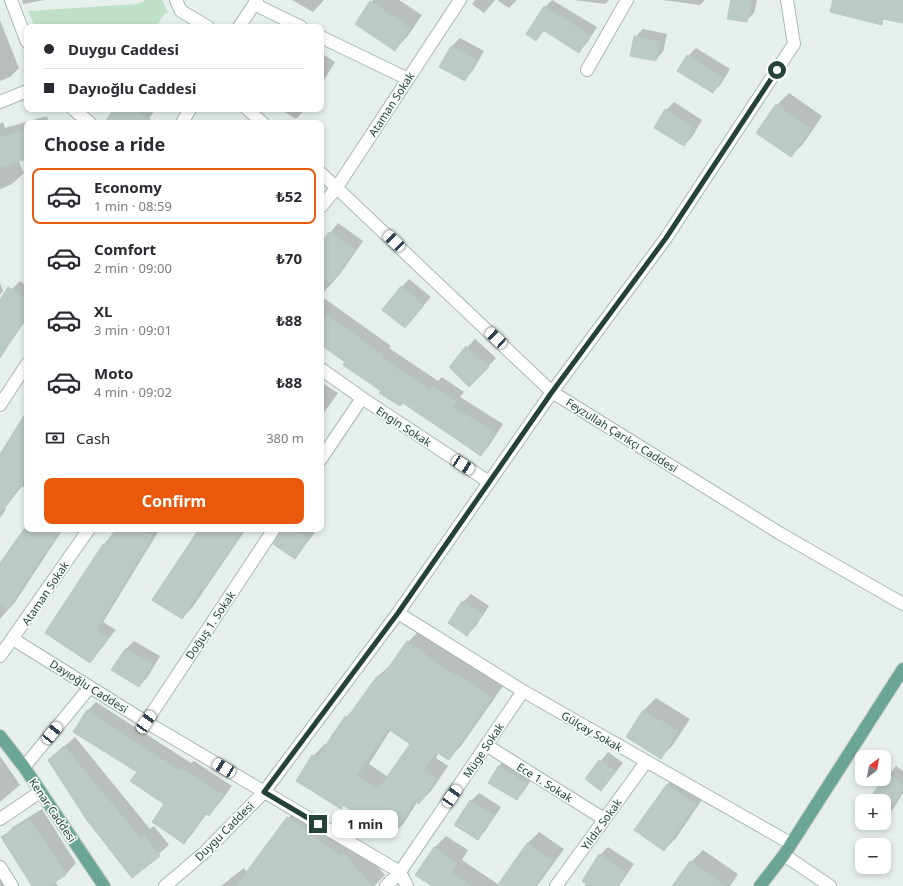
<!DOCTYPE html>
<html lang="en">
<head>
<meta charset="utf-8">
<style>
  :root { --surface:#fff; --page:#f2f2f3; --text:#2b2b33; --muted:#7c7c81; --line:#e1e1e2; --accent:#ea580c }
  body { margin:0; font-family:"Noto Sans",sans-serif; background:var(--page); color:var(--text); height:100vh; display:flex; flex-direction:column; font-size:15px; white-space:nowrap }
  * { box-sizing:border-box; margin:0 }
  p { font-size:13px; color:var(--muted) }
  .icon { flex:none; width:22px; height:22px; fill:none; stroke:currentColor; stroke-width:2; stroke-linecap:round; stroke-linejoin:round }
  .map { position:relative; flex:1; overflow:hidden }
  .panel { position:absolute; left:24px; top:120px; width:300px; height:412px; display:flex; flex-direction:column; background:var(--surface); border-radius:8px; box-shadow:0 2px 6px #0003 }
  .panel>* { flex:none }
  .top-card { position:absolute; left:24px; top:24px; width:300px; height:88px; border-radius:8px; box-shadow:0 2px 6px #0003; display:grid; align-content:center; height:88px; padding:0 20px; background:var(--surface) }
  .needle { width:26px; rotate:32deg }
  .tools { position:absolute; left:855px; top:750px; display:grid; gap:8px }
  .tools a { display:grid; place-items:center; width:36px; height:36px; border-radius:8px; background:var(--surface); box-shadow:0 2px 6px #0003; font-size:20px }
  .end { position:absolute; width:18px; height:18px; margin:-9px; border:5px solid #24423a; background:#fff; box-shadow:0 0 0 2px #fff }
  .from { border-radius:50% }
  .bubble { position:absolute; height:28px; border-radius:8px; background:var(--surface); box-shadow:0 2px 6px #0003; font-size:13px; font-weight:700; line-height:28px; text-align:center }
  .car { position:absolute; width:12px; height:24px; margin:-12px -6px; border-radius:5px; box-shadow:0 0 3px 1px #0007; background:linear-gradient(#fff 24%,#345 0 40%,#fff 0 76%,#345 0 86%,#fff 0) }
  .top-card b { display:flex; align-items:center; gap:14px; height:38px; font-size:15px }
  .top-card b+b { border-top:1px solid var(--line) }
  .top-card i { width:10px; height:10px; background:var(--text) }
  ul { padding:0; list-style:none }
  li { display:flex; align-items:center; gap:12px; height:56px; margin:0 8px 6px; padding:0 12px; border:2px solid transparent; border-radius:8px }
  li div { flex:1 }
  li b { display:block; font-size:15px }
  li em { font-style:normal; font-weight:700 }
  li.on { border-color:var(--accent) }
  li>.icon { width:36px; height:36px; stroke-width:1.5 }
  h2 { padding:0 20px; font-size:18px; line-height:48px }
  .pay { display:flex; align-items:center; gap:10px; height:44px; padding:0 20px; font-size:15px }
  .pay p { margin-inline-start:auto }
  .cta { display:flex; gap:8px; margin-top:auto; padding:8px 20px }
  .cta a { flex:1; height:46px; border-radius:8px; background:var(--accent); color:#fff; font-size:16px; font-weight:700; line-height:46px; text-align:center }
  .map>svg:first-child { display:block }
  .green { fill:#bfe0c8 }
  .shadow { fill:#0003; fill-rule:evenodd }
  .building { fill:#bbcac4; stroke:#b8c9c2; fill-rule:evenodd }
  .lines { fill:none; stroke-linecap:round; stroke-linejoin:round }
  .minor-casing { stroke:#a8b8b2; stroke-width:14 }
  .major-casing { stroke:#c2cac8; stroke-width:14 }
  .minor { stroke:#fff; stroke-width:12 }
  .major { stroke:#6aa596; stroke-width:12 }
  .route { stroke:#24423a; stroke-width:5 }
  .labels { text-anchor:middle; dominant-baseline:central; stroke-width:3.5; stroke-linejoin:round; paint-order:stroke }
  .street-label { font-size:11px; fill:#24423a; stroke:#f7fbf9 }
</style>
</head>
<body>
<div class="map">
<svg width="903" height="886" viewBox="0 0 903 886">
  <rect width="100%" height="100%" fill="#e6efeb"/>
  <path class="green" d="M146,0H162L168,13L164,14L156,27H35L28,11L137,4Z"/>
  <path class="shadow" d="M22,0H45L23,4Z
    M292,0H324L313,12Z
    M373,0H399L422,15L407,37L395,49L356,24Z
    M475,0H495L484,13L472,4Z
    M497,0H517L509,8Z
    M552,0L597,27L587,43L579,51L545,30L536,40L544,8Z
    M574,0H609L605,4Z
    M663,0H705L700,5Z
    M732,0H757L754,13L746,21Z
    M0,20L19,68L10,77L0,81Z
    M643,29L667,34L663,52L655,60L635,37Z
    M460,38L484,51L472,72L464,80L441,66L452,46Z
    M696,48L730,69L721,84L713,92L679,71L688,56Z
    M321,53L335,62L321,85Z
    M789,93L822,116L803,144L791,156L777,105Z
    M674,102L702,120L692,137L684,145L666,110Z
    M115,109H154L155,110L146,123H112Z
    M280,109H306L296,119Z
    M47,116L49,123H27V158L18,160L24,173L12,184L0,189V124L3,122L5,128Z
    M338,223L363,241L340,274L321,295V244Z
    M409,279L431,297L405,327L402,287Z
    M20,281L27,286V318L0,358V309L12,289Z
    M0,283L3,291L0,295Z
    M321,296L391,346L389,348L438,381L442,377L464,392L460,397L503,424L489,446L481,455L403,401L382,391L347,362L321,344Z
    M475,339L496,358L477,378L450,367Z
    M321,382L338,393L321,417Z
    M27,413V489L22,486L5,508L6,509L0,518V456Z
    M27,526V529H63L15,602L0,619V579L12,549Z
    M117,529H160L103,622L116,630L90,661L104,544Z
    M200,529H246L192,608L182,618Z
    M282,529H313L316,531L295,558Z
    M471,594L489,606L475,627L467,635L463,602Z
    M420,630L467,664L469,663L503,686L461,746L449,758L439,752L436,758L448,766L431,791L419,803L417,802L404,823L392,835L313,756L325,744L327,745L346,717L358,705L378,676L391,665L408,642ZM391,729L412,744L388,777L369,764Z
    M134,641L160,656L147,678L139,686L113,670L126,649Z
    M656,698L690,719L673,745L661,757L628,737L644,710Z
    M96,702L191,763L194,761L232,786L218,805L209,814L207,813L193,833L184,843L166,804L87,711Z
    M75,737L150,829L154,826L169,845L133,876L59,751Z
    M608,752L623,763L601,790L586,779Z
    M0,756L20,785L0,802Z
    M507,758L534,775L524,791L517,799L489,782L499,766Z
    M896,766L903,771V793L893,809L885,817L884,801H869Z
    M679,773L707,792L676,838L664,850L667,785Z
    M479,793L501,807L485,831L477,839L471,801Z
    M300,806L356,842L385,875L374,886H221L244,868L247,873L288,818Z
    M42,809L76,863L66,874L55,881L58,886H34L3,838L13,827Z
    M539,832L564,849L537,886H434V848L446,836L468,850L462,860L499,885L527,844Z
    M608,847L634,864L619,886H585L600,855Z
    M703,850L738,874L730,886H674L691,862Z
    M0,879L4,886H0Z"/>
  <path class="building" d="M731,0H751L747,22L727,19Z
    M833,0H903V23L883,19L882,25L830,12Z
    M370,1L410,28L395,51L355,24Z
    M544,6L590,35L579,53L543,30L536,41L526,34Z
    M634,36L660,42L656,61L630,56Z
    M451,46L477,60L465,81L439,67Z
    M687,55L723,77L713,93L677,71Z
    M776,104L811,128L791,157L756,133Z
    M114,109H135L155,123H104Z
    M665,109L695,128L684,146L654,128Z
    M27,129V159L0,167V137Z
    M329,232L355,250L331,284L321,276V243Z
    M401,286L424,305L405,328L382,310Z
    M8,287L27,299V314L0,358V300Z
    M327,315L383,355L381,357L430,390L433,385L457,401L452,406L495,433L481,456L403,403L400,406L379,393L381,391L343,365L345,362L321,345V324Z
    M466,346L489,367L469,387L449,367Z
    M27,411V477L0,513V454Z
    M24,529H61L8,609L0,604V563Z
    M116,529H142L153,536L96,630L109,638L90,663L45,633L103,544L105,545Z
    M199,529H244L203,590L201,589L182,619L152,600Z
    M281,529H294L309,539L295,559L273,544Z
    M462,601L482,614L467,636L448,623Z
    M407,641L455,676L456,674L492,698L449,760L436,752L425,770L437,778L419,804L415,801L392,836L343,805L341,809L296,781L312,755L317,758L345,716L347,718L377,676L381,678ZM388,729L410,744L378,789L357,776Z
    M125,649L153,664L139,687L111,670Z
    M87,710L182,772L184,769L224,795L209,816L205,813L184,844L152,822L164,804L130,781L137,772L73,732Z
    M643,710L678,731L661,759L626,737Z
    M64,746L141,839L144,835L160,856L132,878L86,819L48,760Z
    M599,760L616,771L601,791L585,779Z
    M498,766L527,783L517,800L488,783Z
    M887,773L903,784V789L884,820V801H868Z
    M667,784L696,805L664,851L634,830Z
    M470,800L494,815L478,840L454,825Z
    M287,817L340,856L343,853L372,886H236Z
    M30,819L66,875L49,886H32L1,837Z
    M527,843L552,861L535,886H497Z
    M434,847L457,863L451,872L471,886H432L415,875Z
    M599,854L626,872L618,886H590L582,881Z
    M690,861L725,886H672Z"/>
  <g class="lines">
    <defs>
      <path id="minor" d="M11,0L27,42
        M176,0L181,11L208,27
        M254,4L301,27
        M239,27L257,0
        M321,37L408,79
        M587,70L627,0
        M0,102L27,91
        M73,109L90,123
        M247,109L263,123
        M182,123L190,109
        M321,173L552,392L781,534L903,604
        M321,207L337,187L460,0
        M321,369L362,398L489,482
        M0,405L27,364
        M321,459L362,398
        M398,613L523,691L790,843
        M13,639L146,722L400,872L407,886
        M0,656L89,529
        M146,722L274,529
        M486,745L604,819
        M24,767L90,687
        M0,819L40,792
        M784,855L830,886
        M0,867L12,886
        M165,886L205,852L264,792L398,613L552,392L666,238L794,44L787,0
        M386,886L400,872L523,691
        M556,886L646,762"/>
      <path id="major" d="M0,736L24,767L104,886
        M760,886L784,855L903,669"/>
    </defs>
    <use href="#minor" class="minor-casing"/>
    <use href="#major" class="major-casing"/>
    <use href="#minor" class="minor"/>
    <use href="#major" class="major"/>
  </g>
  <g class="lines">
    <path class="route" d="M318,824L264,792L398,613L552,392L666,238L777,70"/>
  </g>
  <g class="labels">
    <g class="street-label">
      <text transform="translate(391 104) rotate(-57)">Ataman Sokak</text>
      <text transform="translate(404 426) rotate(33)">Engin Sokak</text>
      <text transform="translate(622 435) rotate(32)">Feyzullah Çarıkçı Caddesi</text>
      <text transform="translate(45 593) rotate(-56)">Ataman Sokak</text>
      <text transform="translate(210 625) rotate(-56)">Doğuş 1. Sokak</text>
      <text transform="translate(89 686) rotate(32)">Dayıoğlu Caddesi</text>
      <text transform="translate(592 731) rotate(30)">Gülçay Sokak</text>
      <text transform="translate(483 750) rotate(-56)">Müge Sokak</text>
      <text transform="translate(545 782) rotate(32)">Ece 1. Sokak</text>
      <text transform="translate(53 810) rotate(56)">Kenar Caddesi</text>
      <text transform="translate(601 824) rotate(-54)">Yıldız Sokak</text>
      <text transform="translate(224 831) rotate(-45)">Duygu Caddesi</text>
    </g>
  </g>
</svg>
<div class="tools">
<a><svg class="needle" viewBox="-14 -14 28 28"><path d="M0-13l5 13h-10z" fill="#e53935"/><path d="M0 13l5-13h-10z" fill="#7c7c81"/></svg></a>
<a>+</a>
<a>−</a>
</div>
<i class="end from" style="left:777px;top:70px"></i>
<i class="end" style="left:318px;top:824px"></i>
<div class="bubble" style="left:332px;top:810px;width:66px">1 min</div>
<i class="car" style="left:394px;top:241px;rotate:314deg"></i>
<i class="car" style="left:496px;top:338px;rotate:313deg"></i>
<i class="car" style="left:463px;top:465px;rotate:123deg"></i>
<i class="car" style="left:146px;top:722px;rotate:34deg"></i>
<i class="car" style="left:52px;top:733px;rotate:39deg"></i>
<i class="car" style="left:224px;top:768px;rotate:301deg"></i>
<i class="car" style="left:452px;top:796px;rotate:34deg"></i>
<div class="top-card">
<b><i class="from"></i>Duygu Caddesi</b>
<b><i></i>Dayıoğlu Caddesi</b>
</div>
<section class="panel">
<h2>Choose a ride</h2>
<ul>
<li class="on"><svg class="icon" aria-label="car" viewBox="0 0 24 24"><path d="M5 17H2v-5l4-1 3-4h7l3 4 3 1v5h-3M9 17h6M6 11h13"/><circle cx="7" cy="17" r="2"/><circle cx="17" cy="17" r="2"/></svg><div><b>Economy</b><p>1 min · 08:59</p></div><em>₺52</em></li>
<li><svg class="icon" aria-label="car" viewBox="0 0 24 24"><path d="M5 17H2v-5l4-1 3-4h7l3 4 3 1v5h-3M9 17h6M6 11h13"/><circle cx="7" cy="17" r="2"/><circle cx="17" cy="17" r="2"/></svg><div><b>Comfort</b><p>2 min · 09:00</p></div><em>₺70</em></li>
<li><svg class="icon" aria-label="car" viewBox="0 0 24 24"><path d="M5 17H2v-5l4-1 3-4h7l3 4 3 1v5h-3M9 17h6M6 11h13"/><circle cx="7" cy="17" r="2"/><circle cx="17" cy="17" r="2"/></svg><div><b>XL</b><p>3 min · 09:01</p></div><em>₺88</em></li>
<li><svg class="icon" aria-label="car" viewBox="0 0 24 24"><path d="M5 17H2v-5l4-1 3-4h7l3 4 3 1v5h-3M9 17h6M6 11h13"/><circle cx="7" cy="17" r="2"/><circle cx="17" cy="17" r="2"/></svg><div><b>Moto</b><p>4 min · 09:02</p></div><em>₺88</em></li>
</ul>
<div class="pay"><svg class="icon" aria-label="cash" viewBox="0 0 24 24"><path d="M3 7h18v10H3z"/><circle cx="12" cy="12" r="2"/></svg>Cash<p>380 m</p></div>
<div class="cta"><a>Confirm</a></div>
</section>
</div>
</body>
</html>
